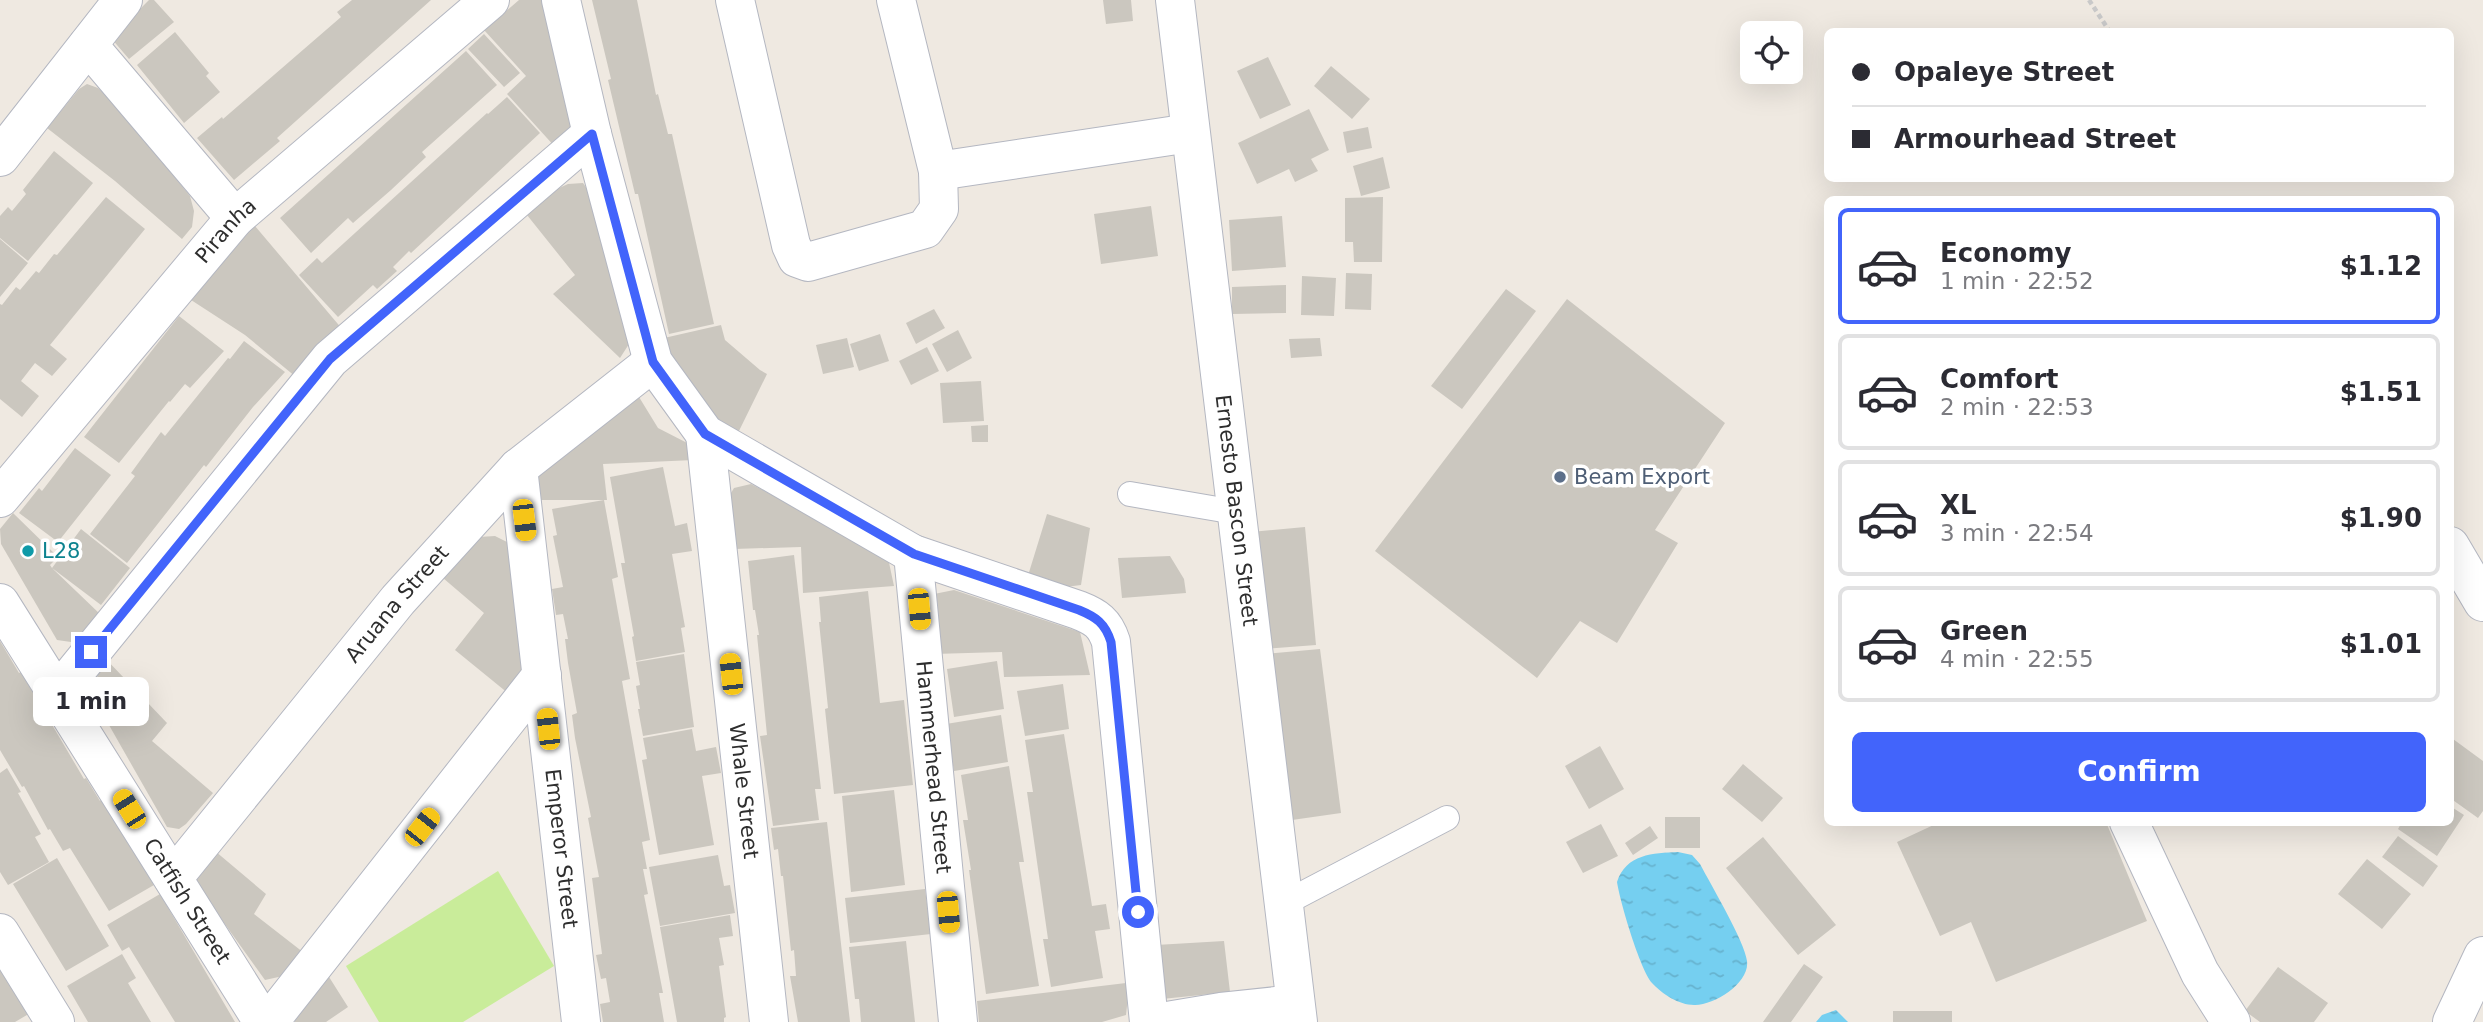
<!DOCTYPE html>
<html lang="en">
<head>
<meta charset="utf-8">
<style>
  :root { --surface:#fff; --page:#f7f7f7; --text:#2b2b33; --muted:#7c7c81; --line:#e1e1e2; --accent:#4264fb }
  body { margin:0; font-family:"DejaVu Sans",sans-serif; background:var(--page); color:var(--text); height:100vh; display:flex; flex-direction:column; font-size:26px; white-space:nowrap }
  * { box-sizing:border-box; margin:0 }
  p { font-size:23px; color:var(--muted) }
  .icon { flex:none; width:38px; height:38px; fill:none; stroke:currentColor; stroke-width:2; stroke-linecap:round; stroke-linejoin:round }
  .map { position:relative; flex:1; overflow:hidden }
  .drawer { position:absolute; left:1824px; top:196px; width:630px; height:630px; display:flex; flex-direction:column; background:var(--surface); border-radius:10px; box-shadow:0 7px 28px #0002 }
  .drawer>* { flex:none }
  .banner { position:absolute; left:1824px; top:28px; width:630px; height:154px; border-radius:10px; box-shadow:0 7px 28px #0002; display:grid; align-content:center; height:154px; padding:0 28px; background:var(--surface) }
  .controls { position:absolute; left:1740px; top:21px; display:grid; gap:14px }
  .controls a { display:grid; place-items:center; width:63px; height:63px; border-radius:10px; background:var(--surface); box-shadow:0 7px 28px #0002; font-size:35px }
  .end { position:absolute; width:32px; height:32px; margin:-16px; border:9px solid #4264fb; background:#fff; box-shadow:0 0 0 4px #fff }
  .from { border-radius:50% }
  .bubble { position:absolute; height:49px; border-radius:10px; background:var(--surface); box-shadow:0 7px 28px #0002; font-size:23px; font-weight:700; line-height:49px; text-align:center }
  .car { position:absolute; width:21px; height:42px; margin:-21px -10px; border-radius:9px; box-shadow:0 0 5px 2px #0007; background:linear-gradient(#f5c518 24%,#345 0 40%,#f5c518 0 76%,#345 0 86%,#f5c518 0) }
  .banner b { display:flex; align-items:center; gap:24px; height:66px; font-size:26px }
  .banner b+b { border-top:2px solid var(--line) }
  .banner i { width:18px; height:18px; background:var(--text) }
  ul { padding:12px 0 0; list-style:none }
  li { display:flex; align-items:center; gap:21px; height:116px; margin:0 14px 10px; padding:0 14px; border:4px solid var(--line); border-radius:10px }
  li div { flex:1 }
  li b { display:block; font-size:26px }
  li em { font-style:normal; font-weight:700 }
  li.on { border-color:var(--accent) }
  li>.icon { width:63px; height:63px; stroke-width:1.5 }
  .cta { display:flex; gap:14px; margin-top:auto; padding:14px 28px }
  .cta a { flex:1; height:80px; border-radius:10px; background:var(--accent); color:#fff; font-size:28px; font-weight:700; line-height:80px; text-align:center }
  .map>svg:first-child { display:block }
  .pitch { fill:#c9ec9a }
  .water { fill:url(#water-ripples) }
  .building { fill:#cbc7bf }
  .lines { fill:none; stroke-linecap:round; stroke-linejoin:round }
  .lane-casing { stroke:#b4b7c1; stroke-width:26 }
  .street-casing { stroke:#b4b7c1; stroke-width:40 }
  .secondary-casing { stroke:#b4b7c1; stroke-width:40 }
  .path { stroke:#c9c9c9; stroke-width:4.5; stroke-dasharray:5 3.5; stroke-linecap:butt }
  .lane { stroke:#fff; stroke-width:24 }
  .street { stroke:#fff; stroke-width:38 }
  .secondary { stroke:#fff; stroke-width:38 }
  .route { stroke:#4264fb; stroke-width:9 }
  .service-dot { fill:#5c6f8a; stroke:#fff; stroke-width:2.5 }
  .culture-dot { fill:#0f9aa8; stroke:#fff; stroke-width:2.5 }
  .labels { text-anchor:middle; dominant-baseline:central; stroke-width:7; stroke-linejoin:round; paint-order:stroke }
  .street-label { font-size:21px; fill:#2e2e2e; stroke:#fff }
  .service-label { font-size:21px; fill:#4e5e75; stroke:#fff; text-anchor:start }
  .culture-label { font-size:21px; fill:#0d838f; stroke:#fff; text-anchor:start }
</style>
</head>
<body>
<div class="map">
<svg width="2483" height="1022" viewBox="0 0 2483 1022">
  <defs>
    <pattern id="water-ripples" width="26" height="14" patternUnits="userSpaceOnUse" patternTransform="scale(1.75)"><rect width="26" height="14" fill="#75cff0"/><path d="M2 4q2-2 4 0t4 0M15 11q2-2 4 0t4 0" fill="none" stroke="#66b2ce"/></pattern>
  </defs>
  <rect width="100%" height="100%" fill="#efe9e1"/>
  <path class="pitch" d="M498,871L554,966L463,1022H379L346,966Z"/>
  <path class="water" d="M1678,852L1692,855L1700,864C1711,885 1745,942 1747,961C1750,983 1714,1006 1694,1005C1679,1005 1662,994 1652,983C1640,969 1620,902 1617,882C1626,854 1653,853 1678,852Z
    M1836,1010L1848,1022H1816L1822,1015Z"/>
  <path class="building" d="M149,0H154L174,22L129,59L111,38Z
    M352,0H431L277,138L280,141L234,180L197,138L222,117L223,119L341,17L337,12Z
    M519,0H553L579,116L556,148L507,94L526,76L484,30Z
    M592,0H637L656,95L658,94L668,134H672L714,324L669,334L638,194H635L608,80L611,79Z
    M1103,0H1131L1133,21L1106,24Z
    M175,32L209,73L206,76L220,92L184,123L137,65Z
    M484,34L520,73L504,87L468,49Z
    M466,51L497,85L422,152L426,157L391,190L353,223L348,218L311,253L280,218Z
    M1268,57L1291,105L1260,119L1237,71Z
    M1331,66L1370,99L1352,119L1314,86Z
    M87,84L98,88L111,99L190,196L194,211L192,227L182,239L115,181L47,128L79,89Z
    M507,97L540,133L411,253L409,251L393,267L397,271L377,289L373,285L338,317L299,275L317,258L322,263L487,113L488,114Z
    M1309,109L1329,150L1311,159L1318,171L1295,182L1289,169L1257,184L1238,143Z
    M1368,127L1372,148L1347,153L1343,132Z
    M54,151L93,183L28,261L0,238V216L8,207L12,211L26,194L23,190Z
    M1383,157L1390,188L1361,196L1353,166Z
    M583,183L592,196L629,344L620,358L553,294L575,275L527,215L557,189L568,184Z
    M106,197L145,229L50,345L67,359L52,376L35,363L21,381L39,396L22,417L0,399V304L2,305L16,287L20,290L36,271L39,273L54,254L57,255Z
    M1383,197L1382,262H1354L1353,242H1345V198Z
    M1151,206L1158,256L1101,264L1094,214Z
    M1282,216L1286,267L1232,271L1229,220Z
    M255,226L343,330L296,377L245,335L188,298L231,247Z
    M0,239L28,263L0,297Z
    M1346,273L1372,274L1371,310L1345,309Z
    M1302,276L1336,278L1334,316L1301,315Z
    M1286,285V313L1232,314V287Z
    M1506,289L1536,311L1462,409L1431,386Z
    M1567,299L1725,423L1655,530L1678,543L1617,643L1580,621L1537,678L1375,551Z
    M934,309L945,328L916,344L906,323Z
    M179,316L224,351L190,388L185,384L170,402L169,401L119,463L84,437Z
    M721,325L725,340L760,370L767,374L737,435L714,423L684,390L664,338Z
    M958,330L972,358L947,372L932,344Z
    M880,334L889,361L859,371L850,344Z
    M847,338L854,367L823,374L816,345Z
    M1320,338L1322,356L1291,358L1289,339Z
    M244,341L285,372L253,407L206,467L204,465L127,563L90,534L135,476L131,473L161,432L165,436L228,358L230,359Z
    M927,347L939,371L911,385L899,361Z
    M981,381L984,421L943,423L940,383Z
    M639,397L658,428L693,446L694,460L603,464L607,500H604L618,577L612,579L630,679L622,681L650,840L642,842L647,869H643L648,894L644,895L663,993H659L664,1022H603L600,1004L610,1002L606,978L601,979L596,955L602,954L592,878L599,877L588,818L591,817L575,738L572,715L577,713L568,663L565,639H568L563,614L556,615L552,589L563,587L553,536L557,535L552,509L604,500H540L536,470Z
    M988,425V442H972L971,426Z
    M75,448L111,475L58,542L19,513L39,488L42,491Z
    M663,467L675,526L687,523L692,551L672,554L685,627L681,628L685,652L636,661L632,637L634,636L621,563H625L610,477Z
    M751,484L878,551L888,558L894,586L803,593L801,547L734,549L728,498L734,488Z
    M13,513L58,557L50,565L52,568L81,529L130,568L101,605L52,568L101,615L82,635L71,642L57,640L1,544L0,529Z
    M1047,514L1090,528L1081,585L1041,590L1026,582Z
    M1305,527L1316,645L1262,649L1251,532Z
    M495,536L507,542L529,661L509,694L455,650L484,613L443,578L479,537Z
    M794,555L821,789H815L819,820L773,826L760,736L767,735L757,635H759L755,610H753L748,561Z
    M1170,556L1184,579L1186,593L1122,598L1118,558Z
    M954,590L1080,632L1090,675L1004,677L1002,652L934,654V594Z
    M868,591L880,703L904,700L913,785L834,794L825,709L828,708L819,622H821L819,597Z
    M0,641L19,673L21,672L84,779L86,778L100,801L102,799L154,885L109,911L70,848L63,851L50,829L48,830L24,786L22,787L0,750Z
    M1320,649L1341,813L1285,821L1264,654Z
    M684,654L694,727L643,736L638,709H640L636,686L640,685L636,662Z
    M104,657L167,723L152,741L213,793L186,824L179,829L167,827L97,704L96,687L99,663Z
    M997,661L1004,709L954,717L947,669Z
    M1063,684L1069,729L1025,736L1017,691Z
    M1001,715L1008,762L954,771L946,724Z
    M692,729L696,751L716,747L721,773L702,776L714,845L659,855L642,760L647,759L643,738Z
    M1064,734L1092,906L1106,904L1110,929L1095,931L1103,978L1051,987L1043,939H1048L1027,792H1033L1025,740Z
    M2453,739L2483,761V811L2478,818L2450,798V743Z
    M1600,746L1624,789L1589,809L1565,766Z
    M1743,764L1783,798L1762,822L1722,789Z
    M1009,766L1024,862H1019L1039,986L986,994L969,870H971L963,820H968L961,775Z
    M7,768L21,792L18,793L41,834L35,837L49,862L8,885L0,872V773Z
    M894,790L905,885L851,892L842,796Z
    M2450,806L2464,815L2437,856L2398,829L2402,822H2450Z
    M1665,817H1700V848H1665Z
    M827,822L850,1022H798L790,976H796L794,950L791,951L783,876H781L778,849L774,850L771,828Z
    M1940,822H2106L2147,921L1996,982L1971,922L1940,936L1897,842Z
    M1601,824L1618,856L1583,873L1566,842Z
    M1650,826L1658,838L1633,855L1625,843Z
    M2398,836L2438,866L2423,887L2382,857Z
    M1763,837L1836,925L1798,955L1726,868Z
    M215,851L266,894L254,914L308,956L283,976L265,980L199,888L196,876Z
    M718,855L724,886L730,885L735,913L660,926L649,867Z
    M57,858L109,946L66,971L13,884Z
    M2367,859L2411,894L2382,929L2338,894Z
    M925,889L931,934L850,943L845,898Z
    M160,894L235,1022H175L129,947L122,951L107,925Z
    M730,915L733,936L719,938L724,965L719,966L726,1017L724,1018V1022H677L660,927Z
    M906,941L915,1022H861L859,999H855L849,947Z
    M1224,941L1230,992L1162,999L1156,945Z
    M122,954L136,978L128,983L151,1022H88L67,986Z
    M0,964L32,1012L15,1022H0Z
    M1804,964L1823,977L1791,1022H1763Z
    M2278,967L2328,1003L2314,1022H2260L2245,1011Z
    M324,969L348,1007L326,1022H295L294,1007Z
    M1126,983L1128,997L1126,1015L1102,1022H979L977,1001Z
    M1893,1011H1952V1022H1893Z"/>
  <g class="lines">
    <defs>
      <path id="lane" d="M1130,494L1235,512
        M1283,904L1447,818"/>
      <g id="street">
        <path d="M561,0L592,134L653,362L705,434L913,554L1078,610C1096,617 1105,623 1111,642L1149,1022"/>
        <path d="M735,0L791,245L797,258L808,262L925,229L939,209L938,171L896,0"/>
        <path d="M88,45L235,218"/>
        <path d="M0,157L123,0"/>
        <path d="M938,171L1190,133"/>
        <path id="s1" d="M705,434L769,1022"/>
        <path id="s2" d="M518,468L581,1022"/>
        <path id="s3" d="M0,498L235,218L490,0"/>
        <path d="M2450,546L2483,602"/>
        <path id="s4" d="M913,554L958,1022"/>
        <path id="s5" d="M0,603L263,1022"/>
        <path d="M57,694L330,359L592,134"/>
        <path d="M2129,822L2200,973L2231,1022"/>
        <path id="s6" d="M173,878L398,600L518,468L653,362"/>
        <path d="M0,933L55,1022"/>
        <path d="M269,1022L542,675"/>
        <path d="M1161,1022L1221,1012L1295,1004"/>
      </g>
      <g id="secondary">
        <path id="s7" d="M1175,0L1298,1022"/>
        <path d="M2452,1022L2483,956"/>
      </g>
    </defs>
    <use href="#lane" class="lane-casing"/>
    <use href="#street" class="street-casing"/>
    <use href="#secondary" class="secondary-casing"/>
    <path class="path" d="M2089,0L2110,32"/>
    <use href="#lane" class="lane"/>
    <use href="#street" class="street"/>
    <use href="#secondary" class="secondary"/>
  </g>
  <g class="lines">
    <path class="route" d="M91,652L330,359L592,134L653,362L705,434L914,554L1079,610C1096,617 1105,623 1111,642L1138,912"/>
  </g>
  <circle class="service-dot" cx="1560" cy="477" r="7"/>
  <circle class="culture-dot" cx="28" cy="551" r="7"/>
  <g class="labels">
    <g class="street-label">
      <text stroke="none"><textPath href="#s3" startOffset="350">Piranha</textPath></text>
      <text stroke="none"><textPath href="#s7" startOffset="514">Ernesto Bascon Street</textPath></text>
      <text stroke="none"><textPath href="#s6" startOffset="354">Aruana Street</textPath></text>
      <text stroke="none"><textPath href="#s4" startOffset="214">Hammerhead Street</textPath></text>
      <text stroke="none"><textPath href="#s1" startOffset="359">Whale Street</textPath></text>
      <text stroke="none"><textPath href="#s2" startOffset="383">Emperor Street</textPath></text>
      <text stroke="none"><textPath href="#s5" startOffset="352">Catfish Street</textPath></text>
    </g>
    <g class="service-label">
      <text x="1574" y="477">Beam Export</text>
    </g>
    <g class="culture-label">
      <text x="42" y="551">L28</text>
    </g>
  </g>
</svg>
<div class="controls">
<a><svg class="icon" aria-label="locate" viewBox="0 0 24 24"><circle cx="12" cy="12" r="6"/><path d="M12 2v4M12 18v4M2 12h4M18 12h4"/></svg></a>
</div>
<i class="end from" style="left:1138px;top:912px"></i>
<i class="end" style="left:91px;top:652px"></i>
<div class="bubble" style="left:33px;top:677px;width:116px">1 min</div>
<i class="car" style="left:524px;top:520px;rotate:173deg"></i>
<i class="car" style="left:919px;top:609px;rotate:175deg"></i>
<i class="car" style="left:731px;top:674px;rotate:354deg"></i>
<i class="car" style="left:548px;top:729px;rotate:354deg"></i>
<i class="car" style="left:129px;top:809px;rotate:328deg"></i>
<i class="car" style="left:422px;top:827px;rotate:38deg"></i>
<i class="car" style="left:948px;top:912px;rotate:175deg"></i>
<div class="banner">
<b><i class="from"></i>Opaleye Street</b>
<b><i></i>Armourhead Street</b>
</div>
<section class="drawer">
<ul>
<li class="on"><svg class="icon" aria-label="car" viewBox="0 0 24 24"><path d="M5 17H2v-5l4-1 3-4h7l3 4 3 1v5h-3M9 17h6M6 11h13"/><circle cx="7" cy="17" r="2"/><circle cx="17" cy="17" r="2"/></svg><div><b>Economy</b><p>1 min · 22:52</p></div><em>$1.12</em></li>
<li><svg class="icon" aria-label="car" viewBox="0 0 24 24"><path d="M5 17H2v-5l4-1 3-4h7l3 4 3 1v5h-3M9 17h6M6 11h13"/><circle cx="7" cy="17" r="2"/><circle cx="17" cy="17" r="2"/></svg><div><b>Comfort</b><p>2 min · 22:53</p></div><em>$1.51</em></li>
<li><svg class="icon" aria-label="car" viewBox="0 0 24 24"><path d="M5 17H2v-5l4-1 3-4h7l3 4 3 1v5h-3M9 17h6M6 11h13"/><circle cx="7" cy="17" r="2"/><circle cx="17" cy="17" r="2"/></svg><div><b>XL</b><p>3 min · 22:54</p></div><em>$1.90</em></li>
<li><svg class="icon" aria-label="car" viewBox="0 0 24 24"><path d="M5 17H2v-5l4-1 3-4h7l3 4 3 1v5h-3M9 17h6M6 11h13"/><circle cx="7" cy="17" r="2"/><circle cx="17" cy="17" r="2"/></svg><div><b>Green</b><p>4 min · 22:55</p></div><em>$1.01</em></li>
</ul>
<div class="cta"><a>Confirm</a></div>
</section>
</div>
</body>
</html>
